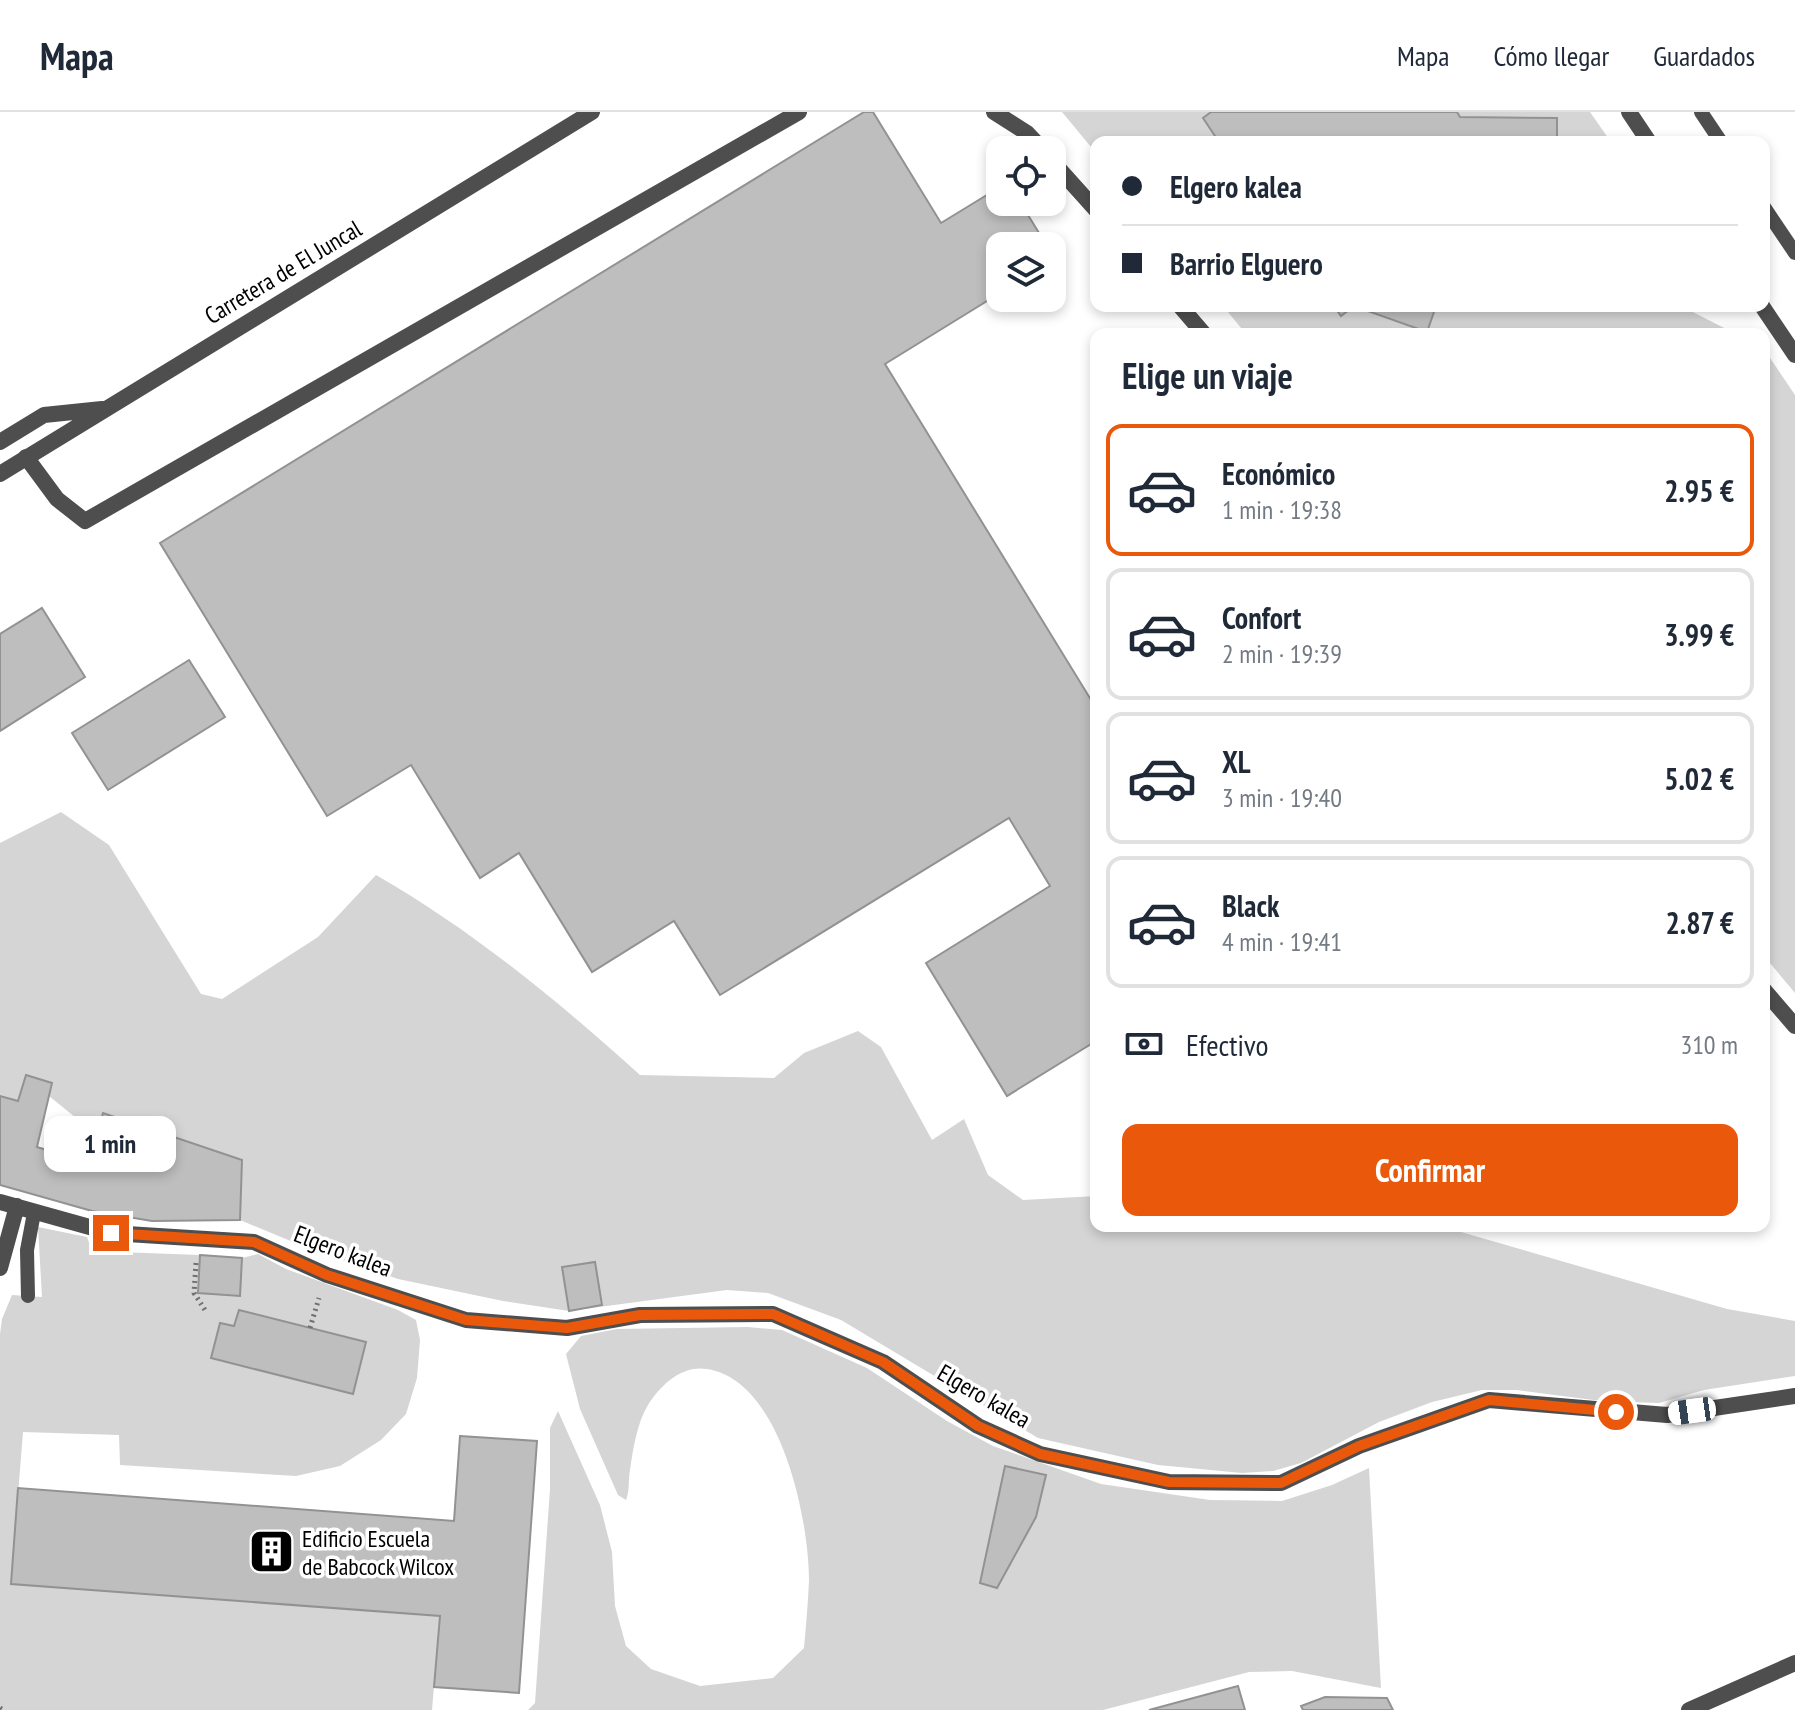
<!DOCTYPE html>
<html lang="es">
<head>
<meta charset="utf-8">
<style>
  :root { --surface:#fff; --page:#f6f6f7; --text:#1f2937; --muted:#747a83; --line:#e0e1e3; --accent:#ea580c }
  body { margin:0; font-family:"PT Sans Narrow",sans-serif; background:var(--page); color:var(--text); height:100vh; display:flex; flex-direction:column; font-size:30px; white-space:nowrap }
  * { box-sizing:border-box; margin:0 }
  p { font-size:26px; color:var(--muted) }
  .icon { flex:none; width:44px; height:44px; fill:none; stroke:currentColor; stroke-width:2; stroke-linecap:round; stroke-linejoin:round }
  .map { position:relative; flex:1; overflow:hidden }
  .details { position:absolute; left:1090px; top:216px; width:680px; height:904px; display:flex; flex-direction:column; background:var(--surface); border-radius:16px; box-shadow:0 4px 12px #0003 }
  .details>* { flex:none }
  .banner { position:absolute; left:1090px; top:24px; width:680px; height:176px; border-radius:16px; box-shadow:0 4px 12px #0003; display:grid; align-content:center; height:176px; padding:0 32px; background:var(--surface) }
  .controls { position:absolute; left:986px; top:24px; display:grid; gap:16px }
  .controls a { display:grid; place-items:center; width:80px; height:80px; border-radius:16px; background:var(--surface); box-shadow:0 4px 12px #0003; font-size:40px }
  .end { position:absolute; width:36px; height:36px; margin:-18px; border:10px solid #ea580c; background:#fff; box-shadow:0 0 0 4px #fff }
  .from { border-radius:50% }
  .bubble { position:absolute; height:56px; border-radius:16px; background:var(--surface); box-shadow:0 4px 12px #0003; font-size:26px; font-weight:600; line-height:56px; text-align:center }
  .car { position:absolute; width:24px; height:48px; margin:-24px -12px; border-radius:10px; box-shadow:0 0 6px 2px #0007; background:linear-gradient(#fff 24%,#345 0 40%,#fff 0 76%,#345 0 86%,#fff 0) }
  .banner b { display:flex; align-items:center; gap:28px; height:76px; font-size:30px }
  .banner b+b { border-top:2px solid var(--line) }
  .banner i { width:20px; height:20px; background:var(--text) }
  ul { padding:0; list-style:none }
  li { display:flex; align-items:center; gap:24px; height:132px; margin:0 16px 12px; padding:0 16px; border:4px solid var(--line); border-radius:16px }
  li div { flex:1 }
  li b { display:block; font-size:30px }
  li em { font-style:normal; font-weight:600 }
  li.active { border-color:var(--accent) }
  li>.icon { width:72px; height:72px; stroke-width:1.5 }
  h2 { padding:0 32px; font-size:36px; line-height:96px }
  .pay { display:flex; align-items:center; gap:20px; height:88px; padding:0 32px; font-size:30px }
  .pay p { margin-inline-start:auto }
  .cta { display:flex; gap:16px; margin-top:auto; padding:16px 32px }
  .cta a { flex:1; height:92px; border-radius:16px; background:var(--accent); color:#fff; font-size:32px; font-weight:600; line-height:92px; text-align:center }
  header { display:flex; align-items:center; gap:48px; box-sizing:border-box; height:112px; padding:0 40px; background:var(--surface); border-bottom:2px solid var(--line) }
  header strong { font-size:38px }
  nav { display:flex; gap:44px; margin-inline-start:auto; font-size:28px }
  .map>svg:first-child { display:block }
  .green { fill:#d5d5d5 }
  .building { fill:#bebebe; stroke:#929292; stroke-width:2 }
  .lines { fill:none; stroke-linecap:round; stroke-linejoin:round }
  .path { stroke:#707070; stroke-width:5; stroke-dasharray:2 4; stroke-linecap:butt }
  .service { stroke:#4e4e4e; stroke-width:14 }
  .minor { stroke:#4e4e4e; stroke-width:16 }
  .tertiary { stroke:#4e4e4e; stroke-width:16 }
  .route { stroke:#ea580c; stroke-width:10 }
  .labels { text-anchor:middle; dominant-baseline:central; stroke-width:7; stroke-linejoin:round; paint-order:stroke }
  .street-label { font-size:24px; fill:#000; stroke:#fff }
  .poi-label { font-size:24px; fill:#000; stroke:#fff; text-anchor:start }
</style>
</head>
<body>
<header>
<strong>Mapa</strong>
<nav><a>Mapa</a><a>Cómo llegar</a><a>Guardados</a></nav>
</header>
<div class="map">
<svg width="1795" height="1598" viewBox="0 0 1795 1598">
  <rect width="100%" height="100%" fill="#fff"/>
  <path class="green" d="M1062,0H1211L1203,6L1220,30H1096V41Z
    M1457,0H1590L1611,30H1557V6L1460,5Z
    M1223,194H1335L1342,204L1354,194L1427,220L1436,194H1681L1736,222H1246Z
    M1764,237L1795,283V881L1764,844Z
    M61,700L109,733L201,882L222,887L318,825L376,763C472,818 558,889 640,963L774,966L804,941L858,919L881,935L932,1028L964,1007L988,1063L1023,1088L1096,1084V1114H1426L1454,1118L1727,1197L1795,1209V1264L1704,1278L1659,1291L1601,1289L1517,1278H1482L1432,1290L1379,1310L1301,1351L1273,1359L1242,1361L1158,1353L1038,1326L841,1208L768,1181L727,1178L569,1199L503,1189L398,1167L305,1135L240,1108L242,1048L103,1001L97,1023L49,984L52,971L26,963L18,989L0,984V731Z
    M38,1115L87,1125L92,1139L200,1143L198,1181L239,1184L242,1146L258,1142L286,1157L398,1198L416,1208L420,1228L417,1266L406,1302L381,1328L340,1354L296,1364L120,1353L119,1323L23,1320L11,1471L440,1504L432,1598H0V1222L2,1207L12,1183L42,1185Z
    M748,1215L782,1218L867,1256L947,1309L993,1334L1101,1372L1210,1388L1282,1389L1332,1373L1369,1356L1381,1576L1292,1559L1249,1560L1103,1598H528L535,1591L550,1377V1316L558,1299L600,1393L612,1440L615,1494L626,1534L651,1557L700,1574L773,1566L804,1536C806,1514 808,1491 809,1469C809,1407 781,1268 707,1257C681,1253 661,1273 648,1293C637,1311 633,1337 630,1358C628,1368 630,1378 626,1388L618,1383L580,1297L566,1242L581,1224L617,1217Z"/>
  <path class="building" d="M864,0H873L941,111L1000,75V90H1020L1047,134H1000V181L885,252L1096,596V929L1007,984L926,851L1050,774L1009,706L720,883L674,809L592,860L519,741L480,766L411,653L327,704L160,431Z
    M1211,0H1457L1460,5L1557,6V30H1219L1203,6Z
    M1334,194H1436L1427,220L1354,194L1341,204Z
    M42,496L85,565L0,619V522Z
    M189,548L225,605L108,678L72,621Z
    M26,963L52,971L37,1035L89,1051L103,1001L242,1048L240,1108L152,1109L92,1099L0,1073V984L18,989Z
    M200,1143L242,1146L240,1184L198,1181Z
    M595,1150L602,1193L569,1199L562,1155Z
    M239,1198L366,1230L353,1282L211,1246L220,1211L234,1214Z
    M460,1324L537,1329L519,1581L434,1575L440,1504L11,1472L18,1376L454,1409Z
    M1005,1354L1046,1363L1036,1405L997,1476L980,1471Z
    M1238,1574L1245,1598H1149Z
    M1325,1585L1387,1586L1393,1598H1303L1301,1594Z"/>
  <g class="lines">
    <path class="path" d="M196,1151L194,1181L205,1198
      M310,1216L319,1186
      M0,1596L3,1598"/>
    <path class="service" d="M1701,0L1721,30
      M1764,95L1795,141
      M28,1184L27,1138L34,1101"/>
    <path class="minor" d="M994,0L1027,21L1043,38
      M1052,49L1096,98
      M1180,194L1204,222
      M26,345L57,387L85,409L799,0
      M1764,878L1795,914
      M0,1090L111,1121L254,1130L327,1163L466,1208L567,1216L640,1203L773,1202L883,1250L978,1314L1040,1342L1169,1370L1281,1371L1359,1334L1489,1288L1667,1303L1795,1284
      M0,1156L17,1094"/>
    <path class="tertiary" d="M1629,0L1649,30
      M1762,194L1795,243
      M0,330L44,303L102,297
      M0,362L592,0
      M1689,1598L1795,1551"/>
  </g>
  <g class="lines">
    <path class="route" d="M111,1121L254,1130L327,1163L466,1208L567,1216L640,1203L773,1202L883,1250L978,1314L1040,1342L1169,1370L1281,1371L1359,1334L1489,1288L1616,1300"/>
  </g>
  <defs>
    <symbol id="building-square" viewBox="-11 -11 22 22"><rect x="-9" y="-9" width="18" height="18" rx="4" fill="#000" stroke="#fff"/><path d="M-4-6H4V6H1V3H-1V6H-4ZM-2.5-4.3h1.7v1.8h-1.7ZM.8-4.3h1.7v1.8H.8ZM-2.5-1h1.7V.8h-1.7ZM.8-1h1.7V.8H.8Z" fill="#fff"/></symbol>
  </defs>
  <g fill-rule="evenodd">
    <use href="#building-square" x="246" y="1414" width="51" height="51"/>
  </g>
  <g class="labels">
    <g class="street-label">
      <text transform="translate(283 160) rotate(-31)">Carretera de El Juncal</text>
      <text transform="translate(343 1139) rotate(21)">Elgero kalea</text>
      <text transform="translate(984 1284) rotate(30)">Elgero kalea</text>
    </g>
    <g class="poi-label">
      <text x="302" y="1426">Edificio Escuela<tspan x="302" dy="28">de Babcock Wilcox</tspan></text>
    </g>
  </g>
</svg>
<div class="controls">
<a><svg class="icon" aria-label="locate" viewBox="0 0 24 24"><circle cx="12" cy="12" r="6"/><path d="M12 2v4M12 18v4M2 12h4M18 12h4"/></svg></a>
<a><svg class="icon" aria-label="layers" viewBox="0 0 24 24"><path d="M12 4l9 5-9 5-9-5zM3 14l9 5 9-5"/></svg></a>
</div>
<i class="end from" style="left:1616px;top:1300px"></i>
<i class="end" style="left:111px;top:1121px"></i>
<div class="bubble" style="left:44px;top:1004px;width:132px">1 min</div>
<i class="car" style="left:1692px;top:1299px;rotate:262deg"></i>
<div class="banner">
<b><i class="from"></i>Elgero kalea</b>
<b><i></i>Barrio Elguero</b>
</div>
<section class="details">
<h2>Elige un viaje</h2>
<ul>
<li class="active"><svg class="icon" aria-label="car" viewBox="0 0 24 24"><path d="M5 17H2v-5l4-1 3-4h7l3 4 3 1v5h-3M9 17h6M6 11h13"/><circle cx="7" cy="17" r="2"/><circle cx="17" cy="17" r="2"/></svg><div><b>Económico</b><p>1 min · 19:38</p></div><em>2.95 €</em></li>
<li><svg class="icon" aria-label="car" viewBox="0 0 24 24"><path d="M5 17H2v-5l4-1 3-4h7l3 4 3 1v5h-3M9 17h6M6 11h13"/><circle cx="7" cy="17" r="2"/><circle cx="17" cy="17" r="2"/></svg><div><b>Confort</b><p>2 min · 19:39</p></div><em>3.99 €</em></li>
<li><svg class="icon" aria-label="car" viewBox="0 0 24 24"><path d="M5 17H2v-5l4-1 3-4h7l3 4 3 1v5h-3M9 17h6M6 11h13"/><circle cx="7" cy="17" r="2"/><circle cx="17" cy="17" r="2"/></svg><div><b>XL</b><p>3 min · 19:40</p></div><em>5.02 €</em></li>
<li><svg class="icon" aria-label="car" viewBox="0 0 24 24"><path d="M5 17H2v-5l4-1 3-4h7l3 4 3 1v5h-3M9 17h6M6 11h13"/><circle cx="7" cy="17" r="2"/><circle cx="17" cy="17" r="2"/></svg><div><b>Black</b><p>4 min · 19:41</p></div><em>2.87 €</em></li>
</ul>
<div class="pay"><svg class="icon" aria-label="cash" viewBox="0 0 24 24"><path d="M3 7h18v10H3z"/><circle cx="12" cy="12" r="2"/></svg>Efectivo<p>310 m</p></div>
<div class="cta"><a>Confirmar</a></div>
</section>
</div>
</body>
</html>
